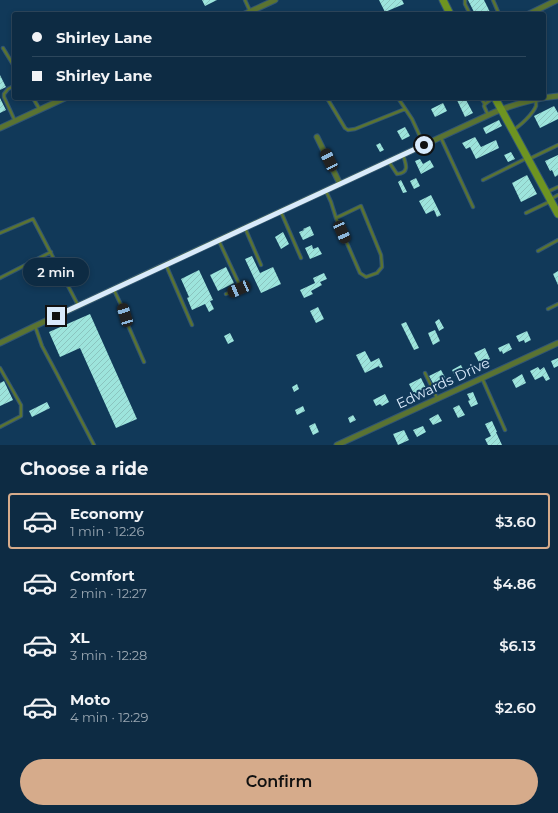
<!DOCTYPE html>
<html lang="en">
<head>
<meta charset="utf-8">
<style>
  :root { --surface:#0d2b43; --page:#16334a; --text:#f1f3f6; --muted:#9aa7b2; --line:#2d475c; --accent:#d6ab8b }
  body { margin:0; font-family:Montserrat,sans-serif; background:var(--page); color:var(--text); height:100vh; display:flex; flex-direction:column; font-size:15px; white-space:nowrap }
  * { box-sizing:border-box; margin:0 }
  p { font-size:13px; color:var(--muted) }
  .icon { flex:none; width:22px; height:22px; fill:none; stroke:currentColor; stroke-width:2; stroke-linecap:round; stroke-linejoin:round }
  .map { position:relative; height:445px; overflow:hidden }
  .drawer { display:flex; flex-direction:column; background:var(--surface); flex:1 }
  .drawer>* { flex:none }
  .hud { position:absolute; left:12px; top:12px; width:534px; height:88px; border-radius:4px; box-shadow:0 2px 6px #0003,0 0 0 1px var(--line); display:grid; align-content:center; height:88px; padding:0 20px; background:var(--surface) }
  .end { position:absolute; width:18px; height:18px; margin:-9px; border:5px solid #d9eafb; background:#111; box-shadow:0 0 0 2px #111 }
  .from { border-radius:50% }
  .bubble { position:absolute; height:28px; border-radius:14px; background:var(--surface); box-shadow:0 2px 6px #0003,0 0 0 1px var(--line); font-size:13px; font-weight:600; line-height:28px; text-align:center }
  .car { position:absolute; width:12px; height:24px; margin:-12px -6px; border-radius:5px; box-shadow:0 0 3px 1px #0007; background:linear-gradient(#222 24%,#8ab4d8 0 40%,#222 0 76%,#8ab4d8 0 86%,#222 0) }
  .hud b { display:flex; align-items:center; gap:14px; height:38px; font-size:15px }
  .hud b+b { border-top:1px solid var(--line) }
  .hud i { width:10px; height:10px; background:var(--text) }
  ul { padding:0; list-style:none }
  li { display:flex; align-items:center; gap:12px; height:56px; margin:0 8px 6px; padding:0 12px; border:2px solid transparent; border-radius:4px }
  li div { flex:1 }
  li b { display:block; font-size:15px }
  li em { font-style:normal; font-weight:600 }
  li.on { border-color:var(--accent) }
  li>.icon { width:36px; height:36px; stroke-width:1.5 }
  h2 { padding:0 20px; font-size:18px; line-height:48px }
  .button { display:flex; gap:8px; margin-top:auto; padding:8px 20px }
  .button a { flex:1; height:46px; border-radius:24px; background:var(--accent); color:#111; font-size:16px; font-weight:600; line-height:46px; text-align:center }
  .map>svg:first-child { display:block }
  .building { fill:url(#building-hatch) }
  .lines { fill:none; stroke-linecap:round; stroke-linejoin:round }
  .service-casing { stroke:#315573; stroke-width:4.5 }
  .minor-casing { stroke:#315573; stroke-width:7 }
  .secondary-casing { stroke:#315573; stroke-width:9 }
  .service { stroke:#5a7332; stroke-width:2.5 }
  .minor { stroke:#5a7332; stroke-width:5 }
  .secondary { stroke:#6e9421; stroke-width:7 }
  .route { stroke:#d9eafb; stroke-width:5 }
  .labels { text-anchor:middle; dominant-baseline:central; stroke-width:4; stroke-linejoin:round; paint-order:stroke }
  .street-label { font-size:14px; fill:#d9eafb; stroke:#113959 }
</style>
</head>
<body>
<div class="map">
<svg width="558" height="445" viewBox="0 0 558 445">
  <defs>
    <pattern id="building-hatch" width="6" height="6" patternUnits="userSpaceOnUse"><rect width="6" height="6" fill="#9de4dc"/><path d="M-1 1l2-2M0 6l6-6M5 7l2-2" fill="none" stroke="#8bc4bf"/></pattern>
  </defs>
  <rect width="100%" height="100%" fill="#113959"/>
  <path class="building" d="M202,0H217L205,6Z
    M379,0H402L404,4L385,12Z
    M468,0H484L491,14H475Z
    M0,75L6,87L0,90Z
    M0,98L6,110L0,113Z
    M456,98H465L473,113L465,117Z
    M443,103L447,111L435,117L431,109Z
    M554,106L558,113V119L540,128L534,116Z
    M499,120L502,126L486,134L483,128Z
    M405,127L410,136L402,140L397,131Z
    M475,137L481,147L496,140L499,148L476,159L470,147L466,149L462,143Z
    M380,143L384,150L380,152L376,145Z
    M511,152L515,159L508,162L504,155Z
    M558,155V175L555,177L552,170L550,171L545,161Z
    M420,159L423,164L430,160L434,167L421,174L415,161Z
    M527,175L537,194L521,202L512,183Z
    M416,178L420,186L414,189L410,181Z
    M401,180L407,192L403,193L398,182Z
    M431,195L441,215L437,217L434,210L426,214L419,201Z
    M310,226L314,235L303,240L299,232L304,230L303,229Z
    M283,232L289,244L281,249L275,237Z
    M312,245L313,249L318,247L322,254L310,259L305,248Z
    M252,256L260,273L273,267L281,284L261,293L245,259Z
    M226,267L234,283L218,291L210,275Z
    M199,270L213,300L210,301L214,309L209,312L205,304L192,310L187,298L189,297L181,279Z
    M558,271V285L553,274Z
    M324,273L327,279L320,282L322,285L311,291L313,294L304,298L300,290L315,283L313,278Z
    M318,307L324,319L316,323L310,311Z
    M90,314L137,419L116,428L80,348L60,357L49,332Z
    M439,319L444,328L439,331L435,322Z
    M406,322L419,348L414,350L401,324Z
    M435,330L440,341L433,345L428,333Z
    M527,331L531,340L525,343L524,340L519,342L516,336Z
    M230,333L234,341L228,344L224,336Z
    M509,343L512,349L503,354L502,351L500,352L498,348Z
    M485,348L490,359L480,364L474,353Z
    M365,351L371,362L379,358L383,367L380,368L379,366L365,373L356,355Z
    M558,358V366L554,368L551,361Z
    M461,365L464,371L455,376L452,370Z
    M538,367L540,370L544,367L550,379L546,381L543,376L535,380L530,371Z
    M441,370L446,379L434,385L429,376Z
    M522,374L526,383L516,388L512,380Z
    M421,378L426,388L414,394L409,384Z
    M4,381L13,400L0,406V383Z
    M297,384L299,389L294,392L292,387Z
    M473,392L478,404L471,407L468,401L470,400L467,394Z
    M385,394L389,402L382,406L380,404L376,406L373,400Z
    M47,402L50,408L32,417L29,411Z
    M459,405L465,415L458,418L453,408Z
    M303,406L305,411L297,415L295,410Z
    M438,414L442,421L433,425L429,419Z
    M353,415L356,420L350,423L348,418Z
    M492,421L497,432H496L502,445H488L485,439L491,436L485,424Z
    M315,423L319,432L313,435L309,426Z
    M423,426L426,432L417,437L413,430Z
    M404,430L409,440L398,445L393,434Z"/>
  <g class="lines">
    <defs>
      <path id="service" d="M245,0L250,11
        M465,0V4L470,14
        M493,0L499,14
        M3,48L14,66
        M14,86L8,89L4,94V97L15,121
        M33,98L40,110
        M327,98L345,128L348,130L355,129L405,109
        M398,98L412,119L424,145
        M481,98L485,104
        M488,115L484,106L485,104L493,98
        M513,130C520,126 533,114 536,106C536,106 536,101 536,100
        M441,138L473,207
        M529,159L558,145
        M389,162L397,174C410,173 406,164 403,155
        M483,180L527,158
        M326,191L331,202L336,218L360,273L366,277L377,273L382,267L381,255L361,206L336,218
        M547,192L558,187
        M551,199L558,195
        M281,212L301,258
        M526,213L551,201
        M245,228L261,265
        M0,233L33,219L78,305
        M219,241L240,286L239,289L226,294
        M538,251L558,240
        M166,265L192,325
        M0,278L51,252
        M114,290L122,307L127,323L144,362
        M548,309L558,304
        M35,326L42,346L57,374L94,445
        M0,368L21,405V416L0,427
        M425,373L437,398
        M482,378L505,430"/>
      <path id="minor" d="M245,14L275,0
        M529,14L557,0
        M0,128L65,98
        M317,137L340,184
        M0,343L35,326L165,265L495,112C515,104 537,98 558,96
        M337,445L558,343"/>
      <path id="secondary" d="M443,0L450,14
        M495,98L558,214"/>
    </defs>
    <use href="#service" class="service-casing"/>
    <use href="#minor" class="minor-casing"/>
    <use href="#secondary" class="secondary-casing"/>
    <use href="#service" class="service"/>
    <use href="#minor" class="minor"/>
    <use href="#secondary" class="secondary"/>
  </g>
  <g class="lines">
    <path class="route" d="M56,316L424,145"/>
  </g>
  <g class="labels">
    <g class="street-label">
      <text transform="translate(443 383) rotate(-25)">Edwards Drive</text>
    </g>
  </g>
</svg>
<i class="end from" style="left:424px;top:145px"></i>
<i class="end" style="left:56px;top:316px"></i>
<div class="bubble" style="left:23px;top:258px;width:66px">2 min</div>
<i class="car" style="left:329px;top:160px;rotate:334deg"></i>
<i class="car" style="left:342px;top:232px;rotate:156deg"></i>
<i class="car" style="left:239px;top:289px;rotate:247deg"></i>
<i class="car" style="left:125px;top:315px;rotate:343deg"></i>
<div class="hud">
<b><i class="from"></i>Shirley Lane</b>
<b><i></i>Shirley Lane</b>
</div>
</div>
<section class="drawer">
<h2>Choose a ride</h2>
<ul>
<li class="on"><svg class="icon" aria-label="car" viewBox="0 0 24 24"><path d="M5 17H2v-5l4-1 3-4h7l3 4 3 1v5h-3M9 17h6M6 11h13"/><circle cx="7" cy="17" r="2"/><circle cx="17" cy="17" r="2"/></svg><div><b>Economy</b><p>1 min · 12:26</p></div><em>$3.60</em></li>
<li><svg class="icon" aria-label="car" viewBox="0 0 24 24"><path d="M5 17H2v-5l4-1 3-4h7l3 4 3 1v5h-3M9 17h6M6 11h13"/><circle cx="7" cy="17" r="2"/><circle cx="17" cy="17" r="2"/></svg><div><b>Comfort</b><p>2 min · 12:27</p></div><em>$4.86</em></li>
<li><svg class="icon" aria-label="car" viewBox="0 0 24 24"><path d="M5 17H2v-5l4-1 3-4h7l3 4 3 1v5h-3M9 17h6M6 11h13"/><circle cx="7" cy="17" r="2"/><circle cx="17" cy="17" r="2"/></svg><div><b>XL</b><p>3 min · 12:28</p></div><em>$6.13</em></li>
<li><svg class="icon" aria-label="car" viewBox="0 0 24 24"><path d="M5 17H2v-5l4-1 3-4h7l3 4 3 1v5h-3M9 17h6M6 11h13"/><circle cx="7" cy="17" r="2"/><circle cx="17" cy="17" r="2"/></svg><div><b>Moto</b><p>4 min · 12:29</p></div><em>$2.60</em></li>
</ul>
<div class="button"><a>Confirm</a></div>
</section>
</body>
</html>
